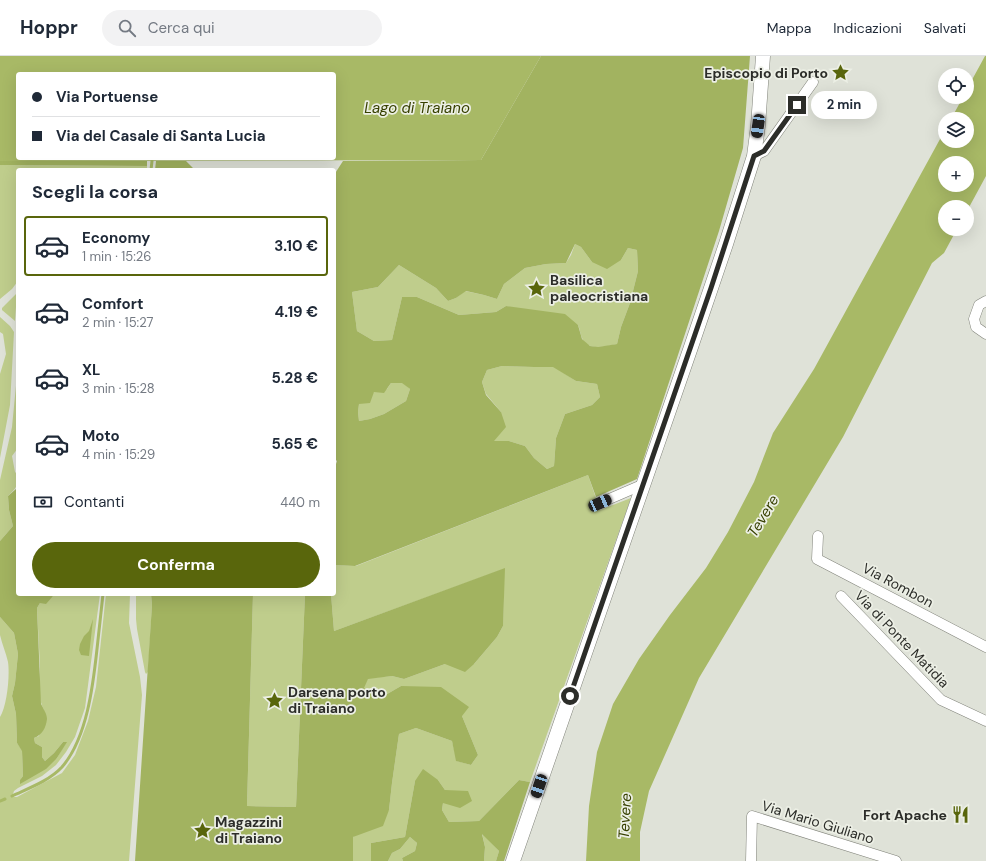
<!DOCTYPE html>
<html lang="it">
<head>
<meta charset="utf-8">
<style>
  :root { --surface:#fff; --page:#f2f2f3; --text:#1f2937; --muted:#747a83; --line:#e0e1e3; --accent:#59660c }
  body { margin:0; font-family:"DM Sans",sans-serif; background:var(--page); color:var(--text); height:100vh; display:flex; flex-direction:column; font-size:15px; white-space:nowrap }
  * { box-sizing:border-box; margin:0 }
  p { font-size:13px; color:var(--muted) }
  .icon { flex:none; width:22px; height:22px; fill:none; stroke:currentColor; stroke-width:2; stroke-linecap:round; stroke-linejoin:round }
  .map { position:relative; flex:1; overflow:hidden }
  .details { position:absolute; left:16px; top:112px; width:320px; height:428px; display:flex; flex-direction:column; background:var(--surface); border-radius:4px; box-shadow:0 4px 16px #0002 }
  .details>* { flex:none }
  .hud { position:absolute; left:16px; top:16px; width:320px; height:88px; border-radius:4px; box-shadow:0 4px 16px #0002; display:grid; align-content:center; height:88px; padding:0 16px; background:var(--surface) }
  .buttons { position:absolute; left:938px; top:12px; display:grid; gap:8px }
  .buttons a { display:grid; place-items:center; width:36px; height:36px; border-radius:50%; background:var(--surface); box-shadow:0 4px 16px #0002; font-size:20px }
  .end { position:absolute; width:18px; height:18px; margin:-9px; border:5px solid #2c2d29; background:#fff; box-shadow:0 0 0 2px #fff }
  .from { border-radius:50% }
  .bubble { position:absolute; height:28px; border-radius:14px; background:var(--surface); box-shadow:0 4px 16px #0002; font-size:13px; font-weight:700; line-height:28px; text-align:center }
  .car { position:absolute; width:12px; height:24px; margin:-12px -6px; border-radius:5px; box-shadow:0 0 3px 1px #0007; background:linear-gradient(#222 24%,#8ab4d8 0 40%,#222 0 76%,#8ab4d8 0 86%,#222 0) }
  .hud b { display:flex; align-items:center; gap:14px; height:38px; font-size:15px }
  .hud b+b { border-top:1px solid var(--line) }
  .hud i { width:10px; height:10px; background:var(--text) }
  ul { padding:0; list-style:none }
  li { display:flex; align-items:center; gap:12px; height:60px; margin:0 8px 6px; padding:0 8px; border:2px solid transparent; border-radius:4px }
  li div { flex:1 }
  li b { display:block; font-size:15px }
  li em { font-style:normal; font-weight:700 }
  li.selected { border-color:var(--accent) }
  li>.icon { width:36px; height:36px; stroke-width:1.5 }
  h2 { padding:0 16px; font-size:18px; line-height:48px }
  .pay { display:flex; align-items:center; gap:10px; height:44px; padding:0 16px; font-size:15px }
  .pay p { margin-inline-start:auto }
  .action { display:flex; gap:8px; margin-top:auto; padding:8px 16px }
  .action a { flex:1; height:46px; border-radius:24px; background:var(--accent); color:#fff; font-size:16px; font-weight:700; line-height:46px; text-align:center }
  header { display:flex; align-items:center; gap:24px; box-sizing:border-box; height:56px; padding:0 20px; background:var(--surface); border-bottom:1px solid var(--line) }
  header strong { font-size:19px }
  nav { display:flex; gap:22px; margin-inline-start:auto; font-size:14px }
  .search { width:280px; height:36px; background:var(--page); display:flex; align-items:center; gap:10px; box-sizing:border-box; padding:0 14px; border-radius:22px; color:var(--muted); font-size:15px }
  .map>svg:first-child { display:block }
  .green { fill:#bfcd8c }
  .forest { fill:#a2b360; fill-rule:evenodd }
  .water { fill:#a8b966; fill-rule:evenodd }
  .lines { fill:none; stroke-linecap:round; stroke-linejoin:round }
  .stream { stroke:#a8b966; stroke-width:3 }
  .street-casing { stroke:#81837a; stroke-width:11 }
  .secondary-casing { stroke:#81837a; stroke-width:15 }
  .street { stroke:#fff; stroke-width:10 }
  .secondary { stroke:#fff; stroke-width:14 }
  .route { stroke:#2c2d29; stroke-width:5 }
  .labels { text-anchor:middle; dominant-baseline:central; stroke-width:3.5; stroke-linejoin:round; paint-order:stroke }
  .poi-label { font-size:14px; font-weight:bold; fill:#2c2d29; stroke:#ecefe5; text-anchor:start }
  .street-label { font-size:14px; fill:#2c2d29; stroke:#ecefe5 }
  .water-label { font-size:15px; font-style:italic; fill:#374000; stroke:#ecefe5 }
</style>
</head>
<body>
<header>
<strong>Hoppr</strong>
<div class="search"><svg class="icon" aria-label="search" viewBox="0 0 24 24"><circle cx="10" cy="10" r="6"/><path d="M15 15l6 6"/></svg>Cerca qui</div>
<nav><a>Mappa</a><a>Indicazioni</a><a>Salvati</a></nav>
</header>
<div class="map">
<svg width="986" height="805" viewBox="0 0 986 805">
  <rect width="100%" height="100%" fill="#dfe2d8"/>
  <path class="green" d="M0,109L147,110V114H18V225L12,233L0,243Z
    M575,188L581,191L592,206L621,204L628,192L637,194L638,215L630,247L621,271L617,288C606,290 588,296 582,282C580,278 580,273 578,269L506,250L496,256L459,259L417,241H402L392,284L374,285L357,275L352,236L378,231L399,209L436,232L448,245L456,242L465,235L484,239L497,243L504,228L525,212L546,208L566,207L571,199Z
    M17,237L15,265L2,254V252Z
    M0,261L10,270L14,276L10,349L0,402V318L6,298L3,278L0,276Z
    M18,309V392L12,400L15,416L18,419C18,431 16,432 8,440L9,454L13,470L0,485V424L12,371Z
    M502,310L534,311L553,310L576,325L597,328L600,341L592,349L565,358L556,382L554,410L547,413L534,402L525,390L509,385H493L501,356L486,338L482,326L487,314Z
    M402,326L410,333L406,345L384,358L370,363L359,365L358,356L359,348L374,336L387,333L391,327Z
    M588,419L600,454L631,442L530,726L519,724L479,765L449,766L442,754L445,734L438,724L415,725L405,781L371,787V805H353V781L389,754L392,727L399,678L416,672L452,685L457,705L471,709L478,699L462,660L401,630L382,641L363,632L368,622L392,620L404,623L445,608H474L497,581L503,570L504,513L334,575L331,538H334V509L356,510Z
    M54,538H100L85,652L75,681L66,696L56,709L42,720L18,732L14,735L13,738L14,741H17L62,717L75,699L88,665L96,631L106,538H130L129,567L140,621L142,639L129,805H0V661C7,650 10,620 8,606C6,597 2,588 0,579C0,574 0,567 0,561L14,577L18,598L15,627L12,640L16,658L17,687L22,694L23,720L20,724L57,702L66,686H63L54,697L45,705L42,701V691L35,687L34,682L39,680L44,654C37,641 40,626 40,611C39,592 38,572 37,552L40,547L53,540Z
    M136,538H151L152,549L148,616L146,618L145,616L137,573L136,563Z
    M253,538H305L296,751L247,750Z
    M482,777L499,795L496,805H484L485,791Z
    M410,781L417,787L415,795L402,802L403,805H388L392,797L400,793Z"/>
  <path class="forest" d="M541,0H750L743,92L719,175L637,423L596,441L588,419L355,510L334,509V414L337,405L334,402V119L343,105L481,104ZM575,188L581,191L592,206L607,213L621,204L628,192L637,194L638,215L630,247L621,271L617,288L598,291L590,290L582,283L578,269L565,258L506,250L496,256L459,259L417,241H402L392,284L374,285L357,275L352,236L378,231L399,209L436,232L448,245L456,242L466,235L484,239L497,243L504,228L525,212L546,208L566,207ZM502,310L534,311H553L576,325L597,328L600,341L592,349L565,358L556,382L554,410L547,413L534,402L525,390L509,385H494L506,371L501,356L486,339L482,326L487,314ZM391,327H402L410,333L406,345L384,358L370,363L359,365L358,356L359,348L370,347L374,336L384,337Z
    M0,105H147V110L0,109Z
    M156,105H186L195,114H155Z
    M18,428V538H54L53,540L46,548L40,547L37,552L41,648C43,652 47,658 47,663C46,672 42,679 34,682L35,687L42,691V701L45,705L54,697L63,686H67L57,702L46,713L20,728V724L23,720L22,695L17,687L16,658L12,640L15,627L18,598L14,577L0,561V485L13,470L9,454L8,440L16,433Z
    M505,512L503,570L497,581L474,608L465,616L445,608L404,623L392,620L368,623L364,632L382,641L401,630L441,631L469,651L462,660L478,699L471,709L456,705L452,685L416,672L399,678L392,727L389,754L383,770L353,781V805H135L152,549L151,538H253L247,750L296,751L305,538H331L334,575Z
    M93,563L89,600L81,599L79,594L80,588L84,580L89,575Z
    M423,713L438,724L445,734L468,735L472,745L460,752L443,747L442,754L449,766L479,765L519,724L530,726L504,805H496L499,795L482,778L485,791L484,805H403L402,802L415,795L417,787L410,781L400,793L392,797L388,805H371V787L405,781L415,725Z"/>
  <path class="water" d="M0,0H541L481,104L0,105ZM18,18H334V102H18Z
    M985,0H986V120L967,155V151H945V173H957L944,197L932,207L843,381L699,622L649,735L640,776V805H586L589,750L597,696L613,648L639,603L670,559L706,512L728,476L754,426L773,377L814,313L945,74V85H967V63H951L963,41H967V33ZM945,107H967V129H945Z"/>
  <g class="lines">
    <path class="stream" d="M151,114L152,105
      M12,740C29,732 49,725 62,711C87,682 93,630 97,593C99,574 101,556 103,538
      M0,745L5,743"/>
    <defs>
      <path id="street" d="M754,100L764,95L813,26
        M986,245L979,249L974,263L976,271L986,278
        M600,447L644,428
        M818,480L817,503L986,591
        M841,540L941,644L986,665
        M751,805L752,760L896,805"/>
      <path id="secondary" d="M513,805L691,291L726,188L754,100L758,70L763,0"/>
    </defs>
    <use href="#street" class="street-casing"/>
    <use href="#secondary" class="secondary-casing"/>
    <use href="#street" class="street"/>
    <use href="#secondary" class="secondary"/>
  </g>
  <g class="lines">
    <path class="route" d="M570,640L711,232L754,100L764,95L797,49"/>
  </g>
  <defs>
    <symbol id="sight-bare" viewBox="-9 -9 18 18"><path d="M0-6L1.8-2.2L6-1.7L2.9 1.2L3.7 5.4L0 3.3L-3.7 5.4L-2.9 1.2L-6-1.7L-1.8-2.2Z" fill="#59660c" stroke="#ecefe5" stroke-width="2.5" paint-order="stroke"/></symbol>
    <symbol id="restaurant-bare" viewBox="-9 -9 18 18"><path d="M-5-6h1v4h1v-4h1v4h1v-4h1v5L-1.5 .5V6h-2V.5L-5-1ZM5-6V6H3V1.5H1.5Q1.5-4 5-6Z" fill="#59660c" stroke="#ecefe5" stroke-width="2.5" paint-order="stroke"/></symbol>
  </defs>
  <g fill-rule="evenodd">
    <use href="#sight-bare" x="828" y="4" width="25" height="25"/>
    <use href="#sight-bare" x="524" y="220" width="25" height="25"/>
    <use href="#sight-bare" x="262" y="632" width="25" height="25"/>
    <use href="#restaurant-bare" x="948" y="746" width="25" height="25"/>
    <use href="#sight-bare" x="190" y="762" width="25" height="25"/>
  </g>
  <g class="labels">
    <g class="poi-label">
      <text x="828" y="17" text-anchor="end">Episcopio di Porto</text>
      <text x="550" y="224">Basilica<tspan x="550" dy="16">paleocristiana</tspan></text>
      <text x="288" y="636">Darsena porto<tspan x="288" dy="16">di Traiano</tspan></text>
      <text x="947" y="759" text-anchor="end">Fort Apache</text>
      <text x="215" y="766">Magazzini<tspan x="215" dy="16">di Traiano</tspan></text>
    </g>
    <g class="street-label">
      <text transform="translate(898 529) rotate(28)">Via Rombon</text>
      <text transform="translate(902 583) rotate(46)">Via di Ponte Matidia</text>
      <text transform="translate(818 766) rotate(17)">Via Mario Giuliano</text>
    </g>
    <g class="water-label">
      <text x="417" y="52">Lago di Traiano</text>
      <text transform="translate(763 460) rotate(-59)">Tevere</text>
      <text transform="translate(625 760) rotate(-87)">Tevere</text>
    </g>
  </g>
</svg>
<div class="buttons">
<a><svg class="icon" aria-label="locate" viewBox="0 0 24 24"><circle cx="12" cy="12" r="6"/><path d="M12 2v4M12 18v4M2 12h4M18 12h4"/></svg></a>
<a><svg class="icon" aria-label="layers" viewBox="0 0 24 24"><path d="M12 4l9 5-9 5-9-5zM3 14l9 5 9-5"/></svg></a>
<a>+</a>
<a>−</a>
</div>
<i class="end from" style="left:570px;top:640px"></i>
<i class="end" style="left:797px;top:49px"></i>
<div class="bubble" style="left:811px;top:35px;width:66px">2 min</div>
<i class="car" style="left:758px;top:70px;rotate:188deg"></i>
<i class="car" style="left:600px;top:447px;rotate:66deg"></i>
<i class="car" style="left:539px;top:730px;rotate:199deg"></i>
<div class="hud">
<b><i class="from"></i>Via Portuense</b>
<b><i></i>Via del Casale di Santa Lucia</b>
</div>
<section class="details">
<h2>Scegli la corsa</h2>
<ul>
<li class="selected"><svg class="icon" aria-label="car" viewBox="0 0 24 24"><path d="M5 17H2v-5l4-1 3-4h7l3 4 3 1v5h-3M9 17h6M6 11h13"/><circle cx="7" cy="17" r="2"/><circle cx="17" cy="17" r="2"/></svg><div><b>Economy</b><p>1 min · 15:26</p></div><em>3.10 €</em></li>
<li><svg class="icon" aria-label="car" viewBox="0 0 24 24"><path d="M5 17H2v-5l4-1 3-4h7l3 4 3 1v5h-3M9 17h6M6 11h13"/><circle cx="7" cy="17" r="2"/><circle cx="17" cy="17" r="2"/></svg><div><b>Comfort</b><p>2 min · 15:27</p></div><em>4.19 €</em></li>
<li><svg class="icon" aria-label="car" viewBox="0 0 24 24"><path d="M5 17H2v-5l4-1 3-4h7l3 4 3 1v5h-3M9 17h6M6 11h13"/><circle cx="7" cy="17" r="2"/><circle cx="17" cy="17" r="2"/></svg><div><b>XL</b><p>3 min · 15:28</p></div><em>5.28 €</em></li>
<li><svg class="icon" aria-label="car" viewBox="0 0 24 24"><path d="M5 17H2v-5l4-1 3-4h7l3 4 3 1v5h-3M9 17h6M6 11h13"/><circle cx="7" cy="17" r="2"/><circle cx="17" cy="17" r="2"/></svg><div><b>Moto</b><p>4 min · 15:29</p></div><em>5.65 €</em></li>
</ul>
<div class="pay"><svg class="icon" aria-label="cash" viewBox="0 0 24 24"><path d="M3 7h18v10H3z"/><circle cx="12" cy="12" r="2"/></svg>Contanti<p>440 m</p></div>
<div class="action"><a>Conferma</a></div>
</section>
</div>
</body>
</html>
